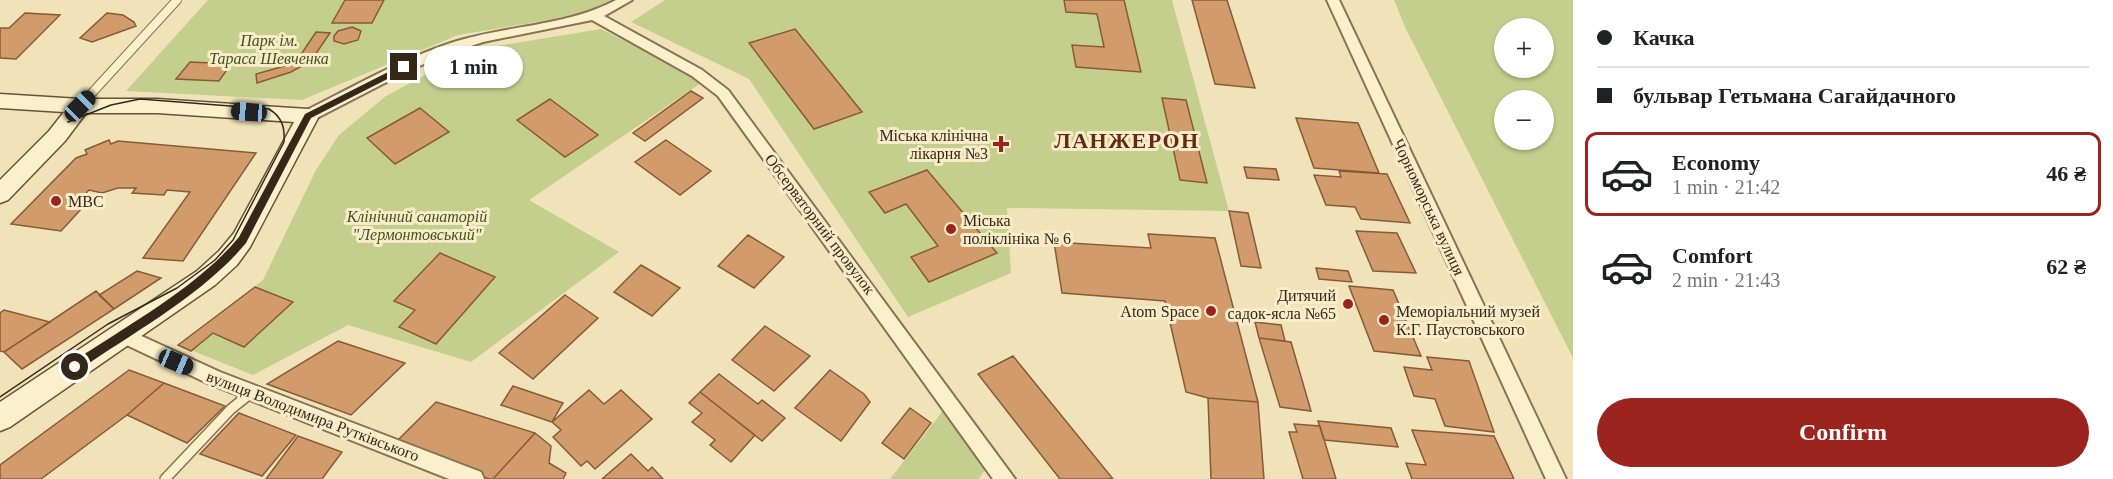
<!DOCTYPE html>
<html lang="en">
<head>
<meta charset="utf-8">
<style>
  :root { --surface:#fff; --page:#f6f6f6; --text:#202124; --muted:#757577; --line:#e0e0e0; --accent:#9b241e }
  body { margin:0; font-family:"Times New Roman",serif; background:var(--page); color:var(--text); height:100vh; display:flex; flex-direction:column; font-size:22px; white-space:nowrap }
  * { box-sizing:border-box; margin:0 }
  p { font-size:20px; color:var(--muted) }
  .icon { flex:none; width:33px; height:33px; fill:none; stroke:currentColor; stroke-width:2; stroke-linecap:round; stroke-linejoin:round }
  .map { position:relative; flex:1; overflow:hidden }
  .side { display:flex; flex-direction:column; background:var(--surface); width:540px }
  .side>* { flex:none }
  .top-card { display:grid; align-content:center; height:132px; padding:0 24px; background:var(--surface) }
  .fabs { position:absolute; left:1494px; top:18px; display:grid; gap:12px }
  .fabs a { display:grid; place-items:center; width:60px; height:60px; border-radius:50%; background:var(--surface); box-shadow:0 2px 4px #0004; font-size:30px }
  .end { position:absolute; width:27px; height:27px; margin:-14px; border:8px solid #352819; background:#fff; box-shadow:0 0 0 3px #fff }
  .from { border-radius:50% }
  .bubble { position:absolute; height:42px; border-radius:21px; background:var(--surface); box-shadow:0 2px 4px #0004; font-size:20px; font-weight:700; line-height:42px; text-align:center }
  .car { position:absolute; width:18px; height:36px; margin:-18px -9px; border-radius:8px; box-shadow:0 0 4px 2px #0007; background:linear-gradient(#222 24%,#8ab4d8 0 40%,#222 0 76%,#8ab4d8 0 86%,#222 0) }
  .top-card b { display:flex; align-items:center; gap:21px; height:57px; font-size:22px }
  .top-card b+b { border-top:2px solid var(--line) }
  .top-card i { width:15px; height:15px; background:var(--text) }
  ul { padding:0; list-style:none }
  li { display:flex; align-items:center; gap:18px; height:84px; margin:0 12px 9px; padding:0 12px; border:3px solid transparent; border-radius:12px }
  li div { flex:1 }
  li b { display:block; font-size:22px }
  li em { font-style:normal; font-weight:700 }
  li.selected { border-color:var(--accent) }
  li>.icon { width:54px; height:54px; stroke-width:1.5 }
  .action { display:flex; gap:12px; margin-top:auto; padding:12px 24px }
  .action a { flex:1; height:69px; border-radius:36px; background:var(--accent); color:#fff; font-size:24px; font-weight:700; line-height:69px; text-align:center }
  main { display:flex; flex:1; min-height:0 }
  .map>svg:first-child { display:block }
  .green { fill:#c4cf8d; fill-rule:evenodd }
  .building { fill:#d29b6b; stroke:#885b37; stroke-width:1.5 }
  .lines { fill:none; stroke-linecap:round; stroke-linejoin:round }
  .lane-far1-casing { stroke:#887253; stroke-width:10 }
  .lane-casing { stroke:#887253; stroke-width:12 }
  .street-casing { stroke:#887253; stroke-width:4 }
  .secondary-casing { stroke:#695236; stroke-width:3 }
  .lane-far1 { stroke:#fbf0cc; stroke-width:8 }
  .lane { stroke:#fbf0cc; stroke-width:9 }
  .street { fill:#fbf0cc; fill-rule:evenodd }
  .secondary { fill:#fbf0cc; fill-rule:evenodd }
  .tram { stroke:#352819; stroke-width:1.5 }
  .route { fill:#352819 }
  .poi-dot { fill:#9b241e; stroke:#f8ecc9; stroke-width:2 }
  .labels { text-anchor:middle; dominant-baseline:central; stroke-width:6; stroke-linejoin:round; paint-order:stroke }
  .park-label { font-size:16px; font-style:italic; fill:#43531e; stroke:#f8ecc9 }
  .poi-label { font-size:16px; fill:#352819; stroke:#f8ecc9; text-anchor:end }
  .street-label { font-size:16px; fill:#352819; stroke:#f8ecc9 }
  .district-label { font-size:22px; font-weight:bold; letter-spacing:1.5px; fill:#652a15; stroke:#f8ecc9 }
</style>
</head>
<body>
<main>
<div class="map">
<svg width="1573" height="479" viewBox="0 0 1573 479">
  <rect width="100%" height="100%" fill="#f1e3b9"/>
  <path class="green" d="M208,0H611L586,12L555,19L458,35L302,100L126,91Z
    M665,0H1172L1229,211L1007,208L1011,273L908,317L749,79L631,22Z
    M1394,0H1573V358L1405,27ZM1504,28H1544V68H1504ZM1504,100H1544V140H1504Z
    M601,29L704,81L529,200L619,252L471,362L348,325L253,375L178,345L263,280L316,170L339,135L386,96L472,50Z
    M945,408L990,462L979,479H890Z"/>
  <path class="building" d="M345,0H384L372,23H332Z
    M1064,0H1124L1141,72L1076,67L1072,45L1104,47L1097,14L1066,12Z
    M1192,0H1227L1255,88L1215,84Z
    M25,13L60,15L16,59L0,58V28H9Z
    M107,13L123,15L134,22L136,26L92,42L80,38Z
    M352,27L361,31L358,40L344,44L334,41V36L338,31Z
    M795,29L862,112L814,129L749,43Z
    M316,32L330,33L311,61L291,72L257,83L256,74L288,65L298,59Z
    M190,62L231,64L219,81L176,79Z
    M691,91L703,98L645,141L633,133Z
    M1162,98L1186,100L1207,183L1180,180Z
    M550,99L598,135L565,157L517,120Z
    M420,108L449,132L395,164L367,138Z
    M1296,118L1358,123L1379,173L1314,168Z
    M109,140L111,144L118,141L256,153L183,261L143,258L190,192L167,190L164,195L132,193L136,188H118L102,193L89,190L74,206L83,207L61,231L11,224L76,158L87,154L85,150Z
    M666,140L711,171L680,195L635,162Z
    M1244,167L1276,169L1279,180L1247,178Z
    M927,170L997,253L929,282L911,257L938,246L906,204L885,213L869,192Z
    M1339,171L1387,174L1410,223L1361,219L1355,207L1326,205L1314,175L1341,177Z
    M1229,211L1248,213L1261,268L1241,266Z
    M1356,231L1397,233L1416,273L1373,271Z
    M1148,234L1215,238L1258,402L1208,398L1186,392L1165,301L1062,293L1054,242L1151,248Z
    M748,235L784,257L754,288L718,266Z
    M440,253L495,277L436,344L399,327L415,310L394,301Z
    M641,265L680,288L652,316L614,292Z
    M1316,268L1348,271L1352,282L1319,279Z
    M137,271L161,278L114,309L99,295Z
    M1349,286L1393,290L1421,356L1374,351Z
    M255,287L293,302L244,347L213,333L191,351L178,345Z
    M96,291L114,309L22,369L4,352Z
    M565,295L598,318L533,379L499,353Z
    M4,310L50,322L4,352L0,351V313Z
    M1255,322L1281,325L1285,341L1259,338Z
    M765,326L810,356L774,391L732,360Z
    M1259,338L1291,342L1311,411L1280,407Z
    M338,341L405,363L351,415L267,384Z
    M1013,356L1113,479H1060L978,374Z
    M1427,357L1469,361L1494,432L1445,426L1435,399L1414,396L1404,367L1432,370Z
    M129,370L164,383L127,415L41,479H0V465Z
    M830,370L864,394L870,402L841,441L795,408Z
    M719,374L758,404L762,400L785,418L762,441L700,392Z
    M164,383L225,406L187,443L127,415Z
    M513,386L563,403L552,422L501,405Z
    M589,390L604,404L621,390L652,419L595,469L587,461L581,466L553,437L561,430L552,422Z
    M700,392L755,435L731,462L710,445L715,440L692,422L702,413L689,403Z
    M1208,398L1258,402L1264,479H1211Z
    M436,402L535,433L493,479H489L396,442Z
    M910,408L931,423L904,459L882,443Z
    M239,413L296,435L262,476L200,454Z
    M1318,421L1391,428L1398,447L1324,440Z
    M1294,424L1320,426L1336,479H1303L1289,432H1297Z
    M1412,430L1494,436L1514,479H1412L1406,463L1426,465Z
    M535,433L551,446L549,463L566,473L563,479H493Z
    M298,436L342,452L322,479H266Z
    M631,454L648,471L652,467L663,479H602Z"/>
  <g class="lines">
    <defs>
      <path id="lane-far1" d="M80,106L177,0"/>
      <path id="lane" d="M165,479L231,409L251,393"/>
      <path id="street" d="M616,0H632L604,16L702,70L728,90L1015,479H993L718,96L692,76L592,20L483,42L447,54L408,71L313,120H303L301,116L303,112C353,87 403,58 457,41C510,25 567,26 616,0Z
        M1327,0H1339L1566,479H1546Z
        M122,327L220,372L481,472L484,479H449L207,383L116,340L113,335L116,330Z"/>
      <path id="secondary" d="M0,94L80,99H157L308,109L315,111L319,116L250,247L237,265L215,285L10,427L0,431V402L197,271L219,251L234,233L294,122L157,113H86L65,141L8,200L0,203V180L49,131L64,112L0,108Z"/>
    </defs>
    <use href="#lane-far1" class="lane-far1-casing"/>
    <use href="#lane" class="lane-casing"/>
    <use href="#street" class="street-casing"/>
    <use href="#secondary" class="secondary-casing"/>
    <use href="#lane-far1" class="lane-far1"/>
    <use href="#lane" class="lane"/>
    <use href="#street" class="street"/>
    <use href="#secondary" class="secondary"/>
    <path class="tram" d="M0,397L108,324L177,288L215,260L233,240L284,142C285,127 282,117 269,109L140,99L111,105L68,122"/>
  </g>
  <path class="route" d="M404,64L407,65V69L311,118L246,243C204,294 134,332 79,370H71V363C126,326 197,288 239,237L305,114Z"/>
  <g class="poi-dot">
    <path d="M998 135h6v6h6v6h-6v6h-6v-6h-6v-6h6z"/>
    <circle cx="56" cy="201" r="6"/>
    <circle cx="951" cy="229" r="6"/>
    <circle cx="1348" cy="304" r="6"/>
    <circle cx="1211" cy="311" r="6"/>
    <circle cx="1384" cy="320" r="6"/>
  </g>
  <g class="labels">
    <g class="park-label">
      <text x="269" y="40">Парк ім.<tspan x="269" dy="18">Тараса Шевченка</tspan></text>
      <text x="417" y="216">Клінічний санаторій<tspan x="417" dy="18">"Лермонтовський"</tspan></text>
    </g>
    <g class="poi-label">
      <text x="988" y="135">Міська клінічна<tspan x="988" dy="18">лікарня №3</tspan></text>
      <text x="68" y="201" text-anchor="start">МВС</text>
      <text x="963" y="220" text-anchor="start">Міська<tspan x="963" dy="18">поліклініка № 6</tspan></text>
      <text x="1336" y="295">Дитячий<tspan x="1336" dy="18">садок-ясла №65</tspan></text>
      <text x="1199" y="311">Atom Space</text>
      <text x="1396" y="311" text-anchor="start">Меморіальний музей<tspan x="1396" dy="18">К.Г. Паустовського</tspan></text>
    </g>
    <g class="street-label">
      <text transform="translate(1429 207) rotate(65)">Чорноморська вулиця</text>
      <text transform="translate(820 224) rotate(53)">Обсерваторний провулок</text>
      <text transform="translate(313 416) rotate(21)">вулиця Володимира Рутківського</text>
    </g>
    <g class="district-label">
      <text x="1127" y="140">ЛАНЖЕРОН</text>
    </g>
  </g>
</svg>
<div class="fabs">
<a>+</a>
<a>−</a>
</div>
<i class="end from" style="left:75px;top:367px"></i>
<i class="end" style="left:404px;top:67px"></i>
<div class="bubble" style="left:424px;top:46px;width:99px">1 min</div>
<i class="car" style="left:80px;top:106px;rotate:45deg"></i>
<i class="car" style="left:249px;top:112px;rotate:274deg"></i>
<i class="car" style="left:176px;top:362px;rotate:113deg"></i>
</div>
<section class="side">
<div class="top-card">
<b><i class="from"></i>Качка</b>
<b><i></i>бульвар Гетьмана Сагайдачного</b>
</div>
<ul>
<li class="selected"><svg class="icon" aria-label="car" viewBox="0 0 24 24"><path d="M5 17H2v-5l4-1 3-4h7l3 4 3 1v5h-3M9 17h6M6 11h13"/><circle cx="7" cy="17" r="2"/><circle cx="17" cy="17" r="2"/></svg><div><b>Economy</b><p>1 min · 21:42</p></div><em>46 ₴</em></li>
<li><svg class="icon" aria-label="car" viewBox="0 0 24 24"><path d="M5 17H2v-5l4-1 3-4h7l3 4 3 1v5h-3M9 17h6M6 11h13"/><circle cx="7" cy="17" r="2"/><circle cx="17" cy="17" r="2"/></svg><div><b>Comfort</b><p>2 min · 21:43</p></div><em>62 ₴</em></li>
</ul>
<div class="action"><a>Confirm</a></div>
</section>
</main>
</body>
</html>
